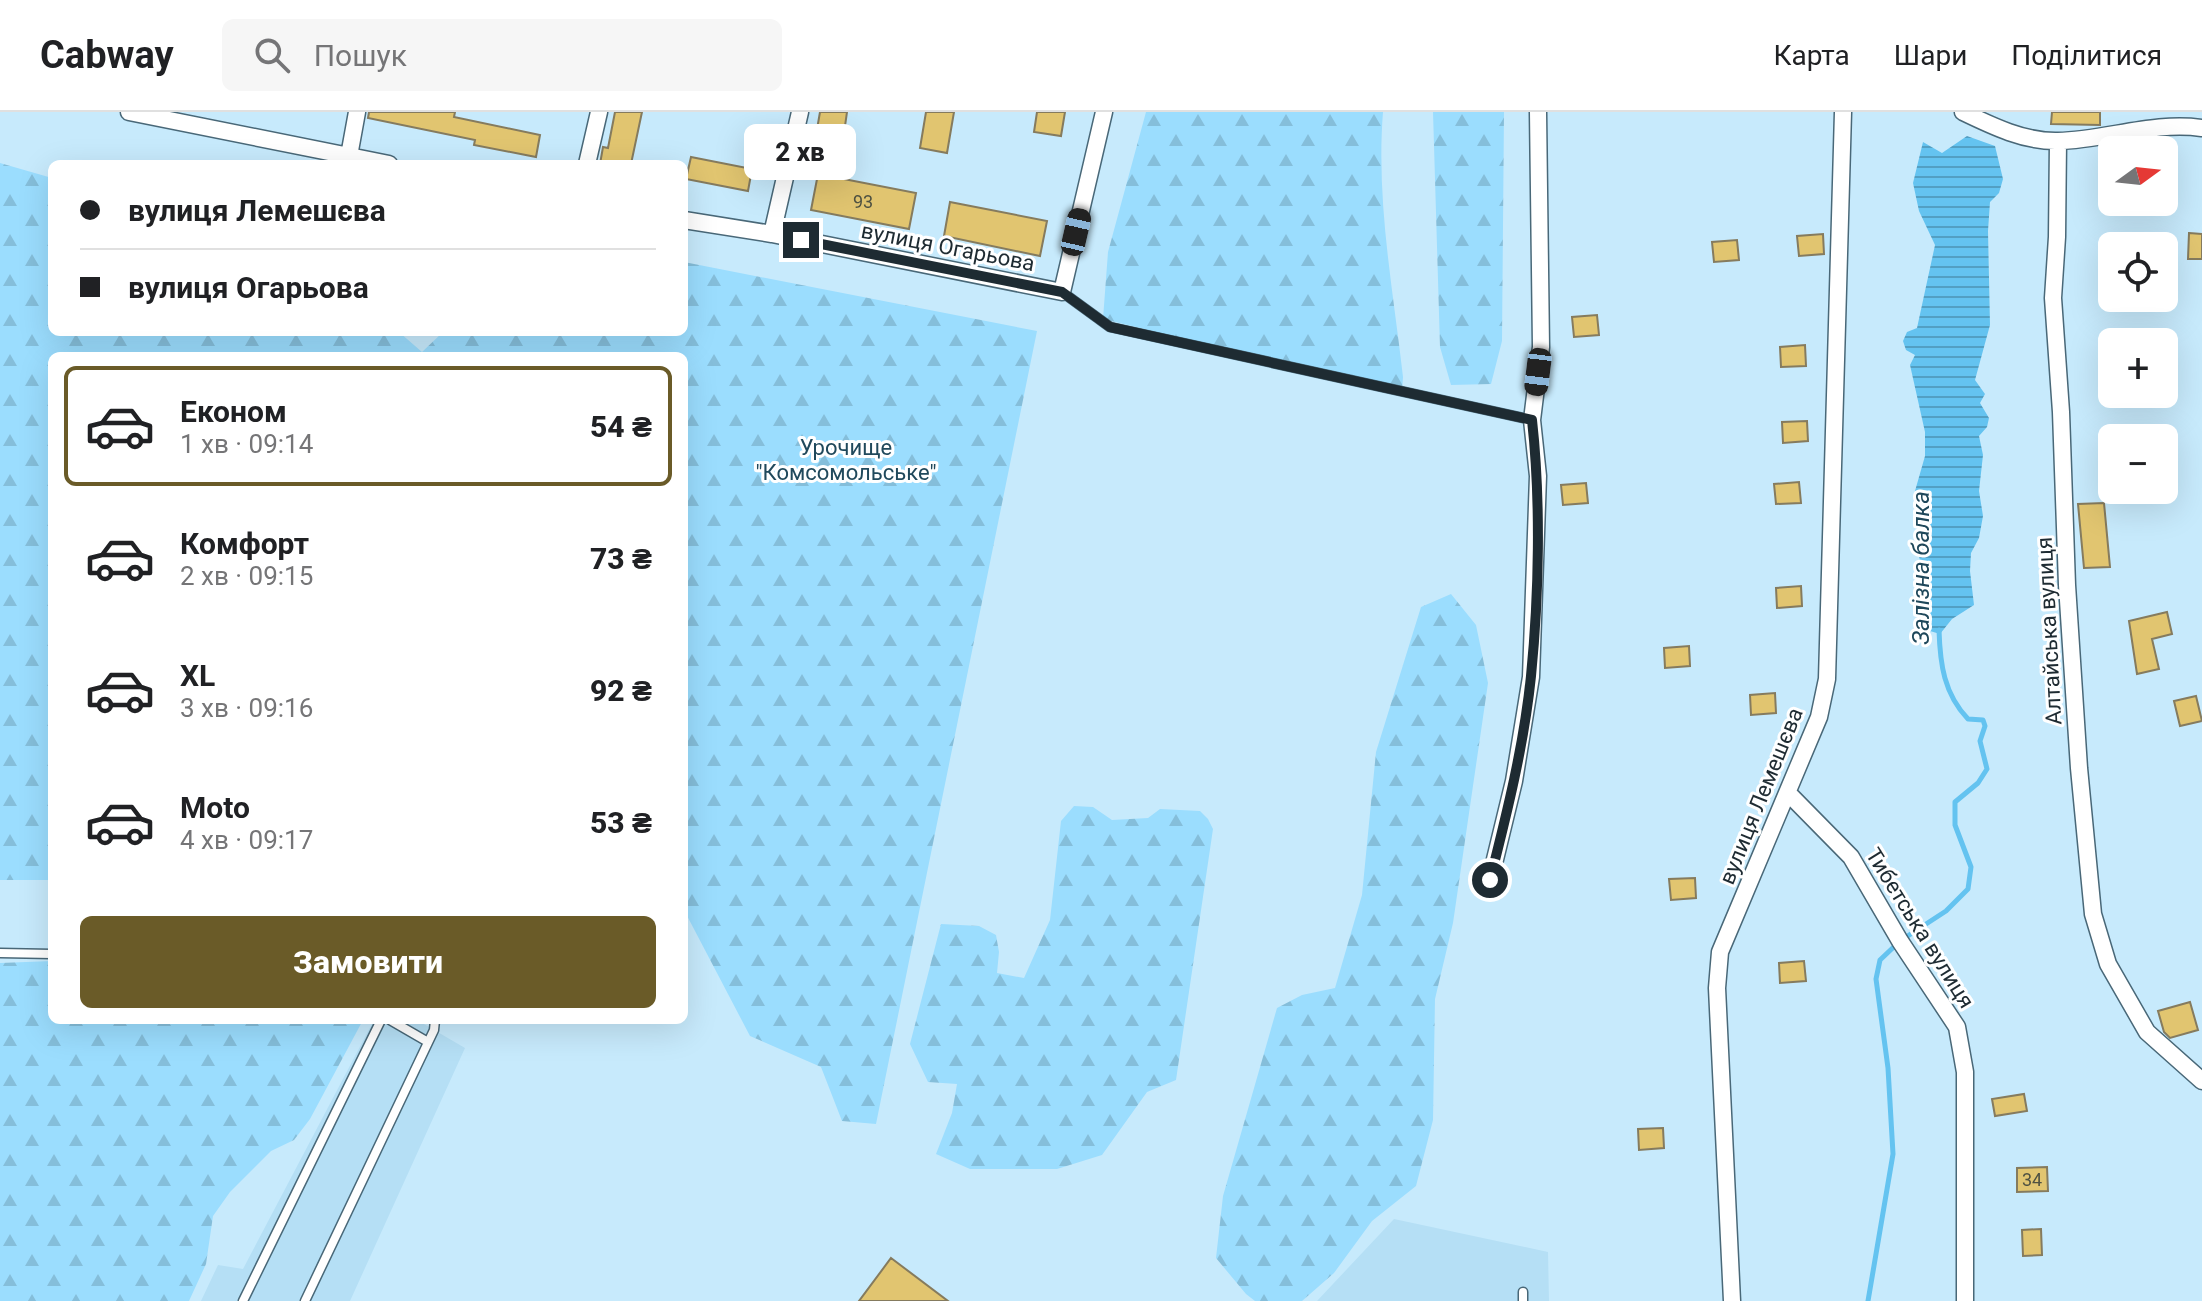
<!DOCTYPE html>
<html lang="uk">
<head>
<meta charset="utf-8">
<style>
  :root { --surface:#fff; --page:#f6f6f6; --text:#202124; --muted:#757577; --line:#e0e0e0; --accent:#6a5b28 }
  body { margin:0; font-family:Roboto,sans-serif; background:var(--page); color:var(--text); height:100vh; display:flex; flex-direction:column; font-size:30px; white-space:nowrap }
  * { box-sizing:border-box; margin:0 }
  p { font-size:26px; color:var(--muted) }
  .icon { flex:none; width:44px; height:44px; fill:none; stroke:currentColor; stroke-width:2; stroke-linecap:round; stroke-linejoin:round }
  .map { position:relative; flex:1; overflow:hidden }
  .panel { position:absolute; left:48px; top:240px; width:640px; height:672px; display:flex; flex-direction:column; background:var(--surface); border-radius:12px; box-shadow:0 8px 32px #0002 }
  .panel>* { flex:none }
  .banner { position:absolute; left:48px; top:48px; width:640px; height:176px; border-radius:12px; box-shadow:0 8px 32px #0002; display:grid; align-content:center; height:176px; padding:0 32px; background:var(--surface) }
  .needle { width:52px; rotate:75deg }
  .tools { position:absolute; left:2098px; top:24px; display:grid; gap:16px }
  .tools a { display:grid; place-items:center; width:80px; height:80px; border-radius:12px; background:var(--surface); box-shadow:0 8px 32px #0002; font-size:40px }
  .end { position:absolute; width:36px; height:36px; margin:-18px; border:10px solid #1e2b32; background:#fff; box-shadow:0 0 0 4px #fff }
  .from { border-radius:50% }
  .bubble { position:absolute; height:56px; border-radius:12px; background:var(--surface); box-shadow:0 8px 32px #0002; font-size:26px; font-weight:800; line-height:56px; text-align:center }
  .car { position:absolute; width:24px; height:48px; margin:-24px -12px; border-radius:10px; box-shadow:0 0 6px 2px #0007; background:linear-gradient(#222 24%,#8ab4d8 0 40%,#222 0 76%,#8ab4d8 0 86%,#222 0) }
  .banner b { display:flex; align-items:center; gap:28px; height:76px; font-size:30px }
  .banner b+b { border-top:2px solid var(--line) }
  .banner i { width:20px; height:20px; background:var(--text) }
  ul { padding:14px 0 0; list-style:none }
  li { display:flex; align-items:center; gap:24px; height:120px; margin:0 16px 12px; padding:0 16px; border:4px solid transparent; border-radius:12px }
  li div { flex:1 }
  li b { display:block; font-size:30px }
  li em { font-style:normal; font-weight:800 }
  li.active { border-color:var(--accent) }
  li>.icon { width:72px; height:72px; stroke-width:1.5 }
  .cta { display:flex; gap:16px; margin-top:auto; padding:16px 32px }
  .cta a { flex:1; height:92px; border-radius:12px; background:var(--accent); color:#fff; font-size:32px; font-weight:800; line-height:92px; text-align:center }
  header { display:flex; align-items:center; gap:48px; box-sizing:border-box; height:112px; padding:0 40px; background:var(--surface); border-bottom:2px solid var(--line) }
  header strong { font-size:38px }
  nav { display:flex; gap:44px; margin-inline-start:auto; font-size:28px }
  .search { width:560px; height:72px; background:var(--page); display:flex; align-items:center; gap:20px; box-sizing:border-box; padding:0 28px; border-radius:12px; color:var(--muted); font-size:30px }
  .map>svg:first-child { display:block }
  .built { fill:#b5dff5 }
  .forest { fill:url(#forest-firs) }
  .water { fill:url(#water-rules) }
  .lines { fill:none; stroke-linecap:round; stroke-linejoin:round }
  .stream { stroke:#64c3f0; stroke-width:5 }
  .building { fill:#e1c570; stroke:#857b5e; stroke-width:2 }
  .service-casing { stroke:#496878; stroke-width:11 }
  .minor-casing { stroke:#496878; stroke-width:19 }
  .service { stroke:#fff; stroke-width:8 }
  .minor { stroke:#fff; stroke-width:16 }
  .route { stroke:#1e2b32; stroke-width:10 }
  .labels { text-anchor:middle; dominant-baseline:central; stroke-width:6; stroke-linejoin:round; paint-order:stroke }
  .number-label { font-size:18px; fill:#4f5242 }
  .street-label { font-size:22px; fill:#1e2b32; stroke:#fff }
  .park-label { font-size:22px; fill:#20495c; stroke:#fff }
  .water-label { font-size:24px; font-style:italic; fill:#1e475a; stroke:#fff }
</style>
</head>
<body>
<header>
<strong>Cabway</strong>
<div class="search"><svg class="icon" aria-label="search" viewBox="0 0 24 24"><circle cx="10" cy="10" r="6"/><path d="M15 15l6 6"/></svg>Пошук</div>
<nav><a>Карта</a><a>Шари</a><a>Поділитися</a></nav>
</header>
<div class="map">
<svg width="2202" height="1189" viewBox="0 0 2202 1189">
  <defs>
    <pattern id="forest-firs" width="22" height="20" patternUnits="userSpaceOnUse" patternTransform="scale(2)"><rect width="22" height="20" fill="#9bddfe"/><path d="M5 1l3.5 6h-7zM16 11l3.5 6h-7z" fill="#85beda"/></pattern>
    <pattern id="water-rules" width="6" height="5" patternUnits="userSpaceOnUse" patternTransform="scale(2)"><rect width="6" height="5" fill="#64c3f0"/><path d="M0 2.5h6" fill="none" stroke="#529fc3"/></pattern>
  </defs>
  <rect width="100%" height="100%" fill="#c7eafc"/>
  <path class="built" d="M374,908H417L465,936L350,1189H201L218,1153L243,1157Z
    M1394,1107L1548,1140L1549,1189H1317Z"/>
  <path class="forest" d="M1146,0H1383C1376,89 1393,177 1403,265L1402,280L1103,207L1108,140Z
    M1433,0H1504L1502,229L1491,272L1451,273L1440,235Z
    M0,51L52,66V220H399L422,240L443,220H684V150L1037,219L876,1012L842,1009L821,955L750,924L684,798V244H52V768H0Z
    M1451,482L1476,513L1488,571L1453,811L1435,887L1433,1008L1416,1074L1372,1109L1334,1161L1302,1189H1255L1246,1182L1216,1146L1223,1084L1277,896L1302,883L1335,876L1362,783L1376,640L1421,495Z
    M1074,694L1093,695L1112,708L1148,706L1160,697L1200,699L1208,707L1213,717L1176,968L1147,980L1102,1043L1057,1057H970L936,1042L952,1001L957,972L928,970L910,932L941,812L979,814L996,823L999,840L997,861L1024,866L1050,808L1061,709Z
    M52,849V908H363L310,1007L294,1028L271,1039L230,1080L213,1104L206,1152L189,1189H0V851Z"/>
  <path class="water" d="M1967,24L1995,34L2003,67L1999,81L1990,90L1988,119L1990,213L1975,268L1985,282L1980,291L1989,306L1987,315L1979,324L1983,343L1979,379L1983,404L1979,426L1971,441L1970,459L1974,493L1952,507L1940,522L1930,519L1919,443L1924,400L1915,379L1925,344V320L1910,253L1915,243L1906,238L1903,229L1907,220L1917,216L1935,133L1919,99L1913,71L1923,30L1942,41Z"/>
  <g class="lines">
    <path class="stream" d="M1868,1189L1893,1042L1888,956L1876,867L1880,848L1900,829L1946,799L1968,777L1971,755L1955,713V690L1978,671L1987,657L1980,629L1985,614L1983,608L1968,607C1944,582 1940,552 1939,518"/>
  </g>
  <path class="building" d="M369,0H455L454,5L540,23L536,45L474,33L475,28L368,6Z
    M615,0H642L631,52H600L603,35L608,36Z
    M820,0H847L843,28L816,23Z
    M926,0H954L947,41L920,36Z
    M1037,0H1065L1061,24L1034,20Z
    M2052,0H2100V13L2051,12Z
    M691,45L752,57L748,79L686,67Z
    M818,62L916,81L909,117L811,98Z
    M950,90L1047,109L1040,144L944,124Z
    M2189,121L2202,122V147H2188Z
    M1823,122L1824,142L1799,144L1797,124Z
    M1737,128L1739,148L1714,150L1712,130Z
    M1597,203L1599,223L1574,225L1572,205Z
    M1805,233L1806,254L1781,255L1780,235Z
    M1807,309L1808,329L1783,331L1782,310Z
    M1799,370L1801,391L1776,392L1774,372Z
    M1586,371L1588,391L1563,393L1561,373Z
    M2104,391L2110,455L2084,456L2078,392Z
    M1801,474L1802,494L1777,496L1776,476Z
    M2167,500L2172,522L2152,527L2159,557L2137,562L2129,509Z
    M1689,534L1690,554L1665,556L1664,536Z
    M1775,581L1776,601L1751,603L1750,583Z
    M2196,584L2202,609L2180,614L2174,589Z
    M1695,766L1696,786L1671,788L1669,767Z
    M1804,849L1806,869L1780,871L1779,851Z
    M2190,890L2198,918L2170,926L2164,920L2158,899Z
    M2024,982L2027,999L1995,1004L1992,987Z
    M1663,1016L1664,1036L1639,1038L1638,1017Z
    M2047,1055L2048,1079L2017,1080V1056Z
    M2041,1117L2042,1143L2023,1144L2022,1118Z
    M891,1146L948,1189H859Z"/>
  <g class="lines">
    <defs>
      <path id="service" d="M1062,180L1110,215L1532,308
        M0,841L52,842
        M390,908L428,930
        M1523,1180V1189
        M243,1189L381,908
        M305,1189L434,918L435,908"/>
      <path id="minor" d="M129,0L389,52
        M1963,0C1992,14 2025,30 2058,29C2106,28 2154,9 2202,16
        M2058,29L2057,125L2053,186L2061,300L2067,473L2079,656L2093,802L2108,852L2147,920L2202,969
        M349,44L357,0
        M587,52L599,0
        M684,108L772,122L1062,180L1104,0
        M772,122L800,0
        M1788,681L1851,745L1900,829L1957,915L1965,960V1189
        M1490,768L1514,669L1531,565L1538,364L1532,308L1541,235L1538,0
        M1732,1189L1717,876L1720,840L1819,605L1827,567L1843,0"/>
    </defs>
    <use href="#service" class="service-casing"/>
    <use href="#minor" class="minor-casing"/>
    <use href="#service" class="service"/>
    <use href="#minor" class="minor"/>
  </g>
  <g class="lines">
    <path class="route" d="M801,128L1062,180L1110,215L1532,308C1541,389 1539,483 1531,564C1524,633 1507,701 1490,768"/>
  </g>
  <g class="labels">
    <g class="number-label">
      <text x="863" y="89">93</text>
      <text x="2032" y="1067">34</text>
    </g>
    <g class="street-label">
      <text transform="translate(948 135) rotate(11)">вулиця Огарьова</text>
      <text transform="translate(2049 519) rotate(-93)">Алтайська вулиця</text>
      <text transform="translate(1761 684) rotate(-68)">вулиця Лемешєва</text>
      <text transform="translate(1920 816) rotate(58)">Тибетська вулиця</text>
    </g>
    <g class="park-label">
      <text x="846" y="335">Урочище<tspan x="846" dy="25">"Комсомольське"</tspan></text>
    </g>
    <g class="water-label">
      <text transform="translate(1921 456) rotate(-90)">Залізна балка</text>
    </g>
  </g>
</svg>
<div class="tools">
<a><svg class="needle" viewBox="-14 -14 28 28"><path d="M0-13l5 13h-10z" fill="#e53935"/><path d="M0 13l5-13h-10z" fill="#757577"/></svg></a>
<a><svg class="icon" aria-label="locate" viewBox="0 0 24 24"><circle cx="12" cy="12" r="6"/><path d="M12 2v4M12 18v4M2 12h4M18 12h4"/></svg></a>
<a>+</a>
<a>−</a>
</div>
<i class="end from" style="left:1490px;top:768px"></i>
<i class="end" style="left:801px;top:128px"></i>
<div class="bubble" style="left:744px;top:12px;width:112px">2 хв</div>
<i class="car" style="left:1076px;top:120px;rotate:13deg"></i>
<i class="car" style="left:1538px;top:260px;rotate:187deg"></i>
<div class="banner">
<b><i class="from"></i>вулиця Лемешєва</b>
<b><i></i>вулиця Огарьова</b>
</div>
<section class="panel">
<ul>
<li class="active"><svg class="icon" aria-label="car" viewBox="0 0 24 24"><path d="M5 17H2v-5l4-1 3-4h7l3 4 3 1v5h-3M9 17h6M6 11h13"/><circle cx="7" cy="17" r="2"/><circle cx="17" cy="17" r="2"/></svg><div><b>Економ</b><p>1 хв · 09:14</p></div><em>54 ₴</em></li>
<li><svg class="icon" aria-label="car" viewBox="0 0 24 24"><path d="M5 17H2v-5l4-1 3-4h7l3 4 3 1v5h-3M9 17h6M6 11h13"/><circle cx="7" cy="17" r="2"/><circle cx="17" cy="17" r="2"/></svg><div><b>Комфорт</b><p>2 хв · 09:15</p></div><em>73 ₴</em></li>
<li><svg class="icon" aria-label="car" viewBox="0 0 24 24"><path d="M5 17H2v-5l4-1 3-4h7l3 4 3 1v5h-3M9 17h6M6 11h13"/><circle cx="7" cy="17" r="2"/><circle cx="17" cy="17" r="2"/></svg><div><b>XL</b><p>3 хв · 09:16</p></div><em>92 ₴</em></li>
<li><svg class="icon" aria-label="car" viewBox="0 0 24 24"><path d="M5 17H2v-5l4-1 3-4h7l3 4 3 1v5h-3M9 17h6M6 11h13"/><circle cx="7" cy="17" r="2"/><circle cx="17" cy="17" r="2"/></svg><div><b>Moto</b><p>4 хв · 09:17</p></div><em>53 ₴</em></li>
</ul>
<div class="cta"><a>Замовити</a></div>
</section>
</div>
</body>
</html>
